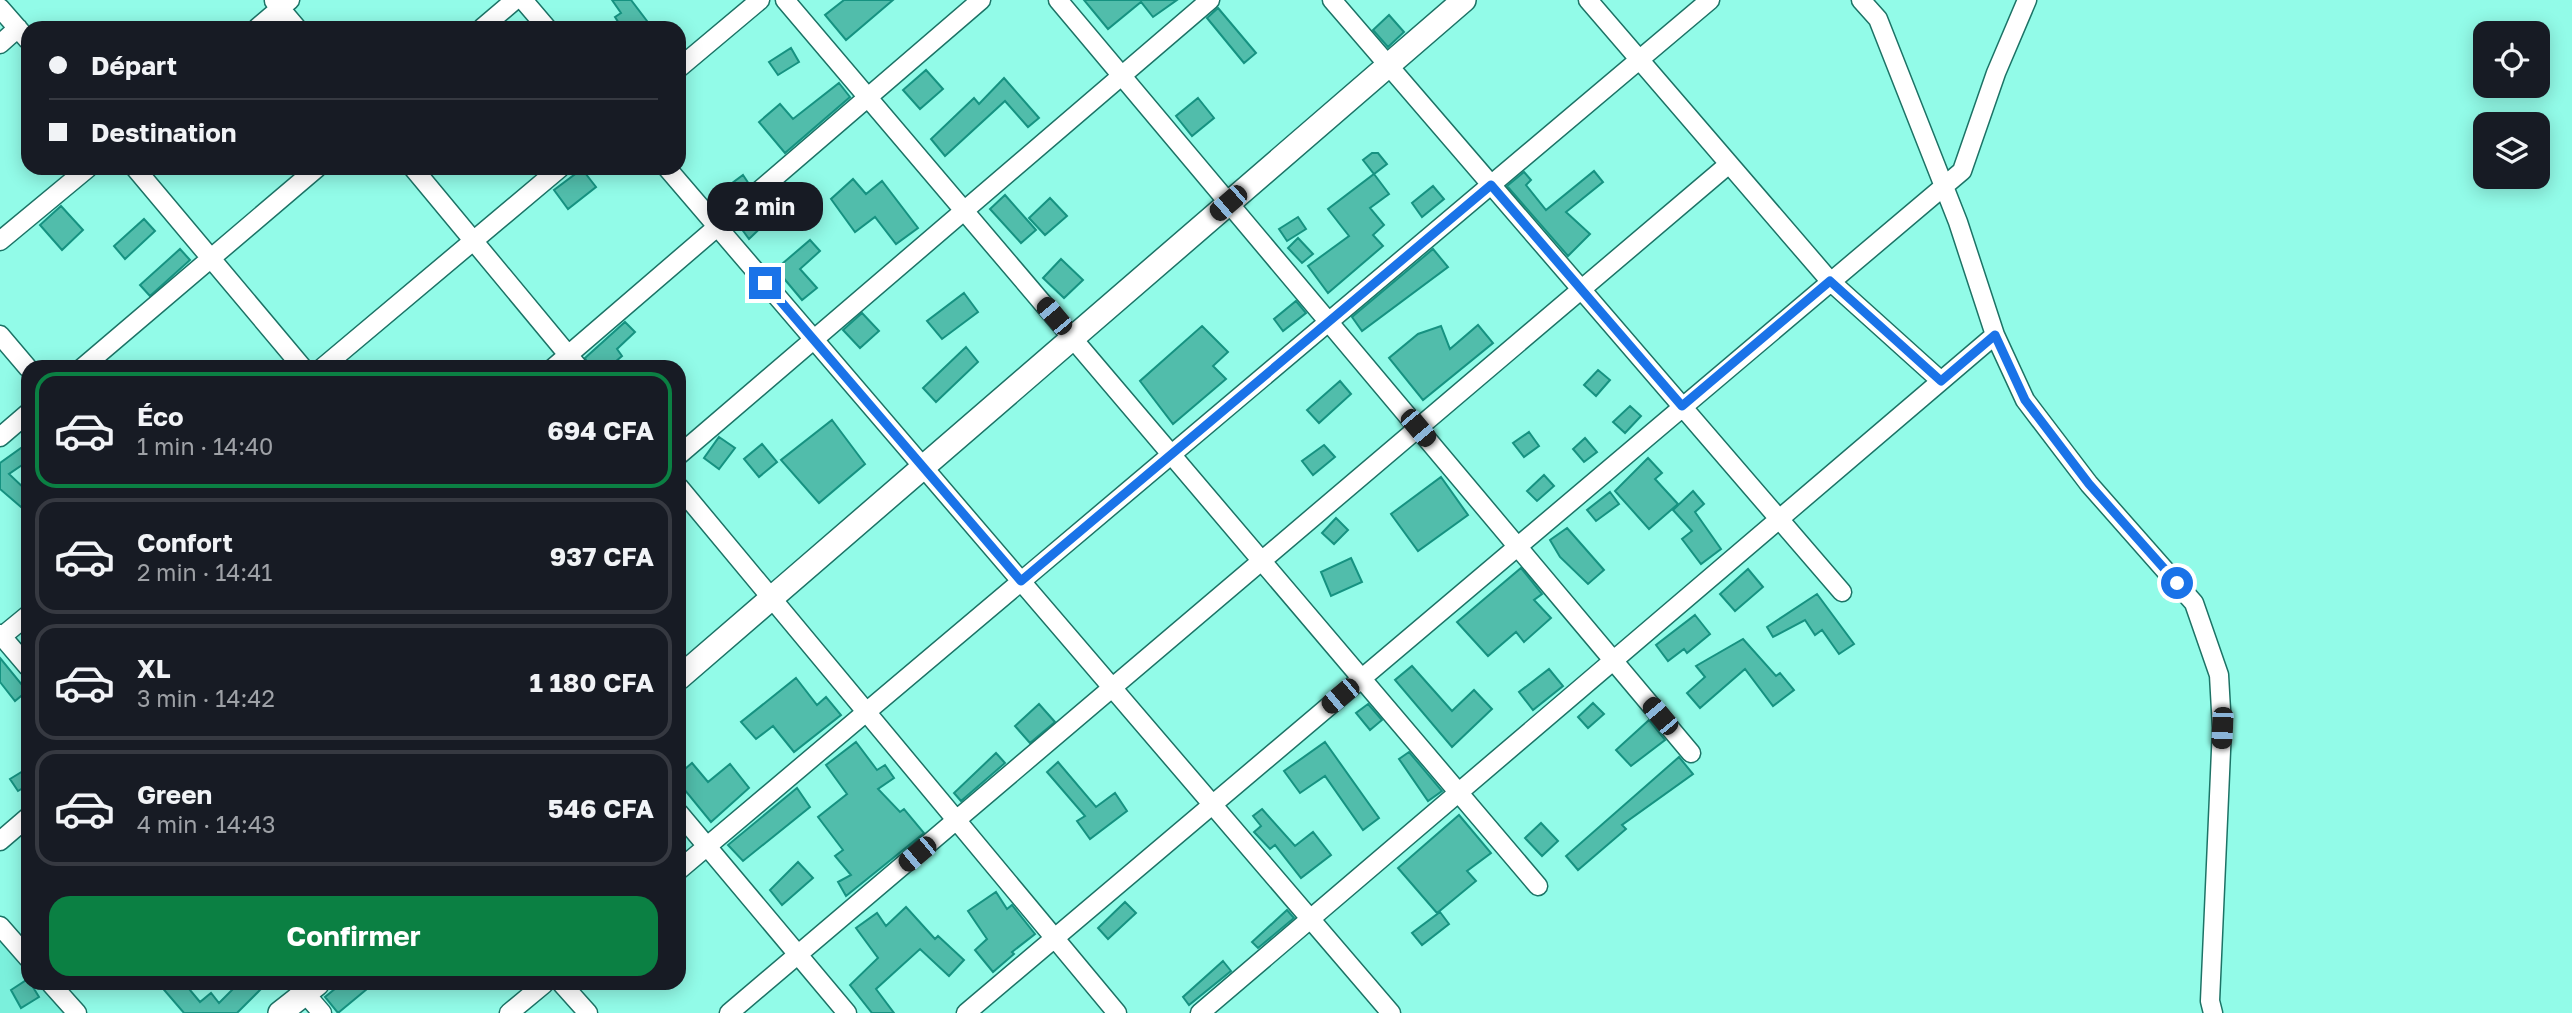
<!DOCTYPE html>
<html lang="fr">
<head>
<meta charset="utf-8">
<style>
  :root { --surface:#171b24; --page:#242831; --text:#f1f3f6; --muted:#9ea1a6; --line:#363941; --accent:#0b8043 }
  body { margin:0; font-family:"Golos Text",sans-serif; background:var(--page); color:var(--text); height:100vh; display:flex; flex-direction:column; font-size:26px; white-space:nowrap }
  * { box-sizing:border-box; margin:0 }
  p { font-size:23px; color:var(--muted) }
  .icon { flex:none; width:38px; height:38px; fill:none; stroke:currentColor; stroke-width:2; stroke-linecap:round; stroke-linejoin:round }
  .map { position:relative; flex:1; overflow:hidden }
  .sheet { position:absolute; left:21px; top:360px; width:665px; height:630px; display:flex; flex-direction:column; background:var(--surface); border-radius:21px; box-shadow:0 4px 18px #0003 }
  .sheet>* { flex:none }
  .hud { position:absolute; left:21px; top:21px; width:665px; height:154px; border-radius:21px; box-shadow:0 4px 18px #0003; display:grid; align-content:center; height:154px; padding:0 28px; background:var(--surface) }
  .buttons { position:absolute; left:2473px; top:21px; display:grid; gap:14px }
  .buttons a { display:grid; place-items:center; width:77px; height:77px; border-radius:14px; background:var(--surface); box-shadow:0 4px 18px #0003; font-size:35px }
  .end { position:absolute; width:32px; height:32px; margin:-16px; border:9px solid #1a73e8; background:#fff; box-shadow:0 0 0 4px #fff }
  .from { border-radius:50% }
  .bubble { position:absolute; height:49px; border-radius:21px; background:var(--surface); box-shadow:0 4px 18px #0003; font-size:23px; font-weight:700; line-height:49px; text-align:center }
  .car { position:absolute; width:21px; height:42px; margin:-21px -10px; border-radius:9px; box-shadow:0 0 5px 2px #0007; background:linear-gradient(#222 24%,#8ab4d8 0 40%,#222 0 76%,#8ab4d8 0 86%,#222 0) }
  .hud b { display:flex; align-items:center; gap:24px; height:66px; font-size:26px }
  .hud b+b { border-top:2px solid var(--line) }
  .hud i { width:18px; height:18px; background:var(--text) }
  ul { padding:12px 0 0; list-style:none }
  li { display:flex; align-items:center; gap:21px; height:116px; margin:0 14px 10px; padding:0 14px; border:4px solid var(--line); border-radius:21px }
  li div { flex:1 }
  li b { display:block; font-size:26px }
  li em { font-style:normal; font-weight:700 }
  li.on { border-color:var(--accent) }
  li>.icon { width:63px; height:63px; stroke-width:1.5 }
  .cta { display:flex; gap:14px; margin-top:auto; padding:14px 28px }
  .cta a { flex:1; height:80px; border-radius:21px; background:var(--accent); color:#fff; font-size:28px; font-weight:700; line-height:80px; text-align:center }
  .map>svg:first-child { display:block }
  .built { fill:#7bf0dc }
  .building { fill:#51bdab; stroke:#169281; stroke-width:2 }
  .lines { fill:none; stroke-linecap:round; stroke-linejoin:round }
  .minor-casing { stroke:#1c7366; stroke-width:21 }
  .tertiary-casing { stroke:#1c7366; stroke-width:26 }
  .minor { stroke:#fff; stroke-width:18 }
  .tertiary { stroke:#fff; stroke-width:23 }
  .route { stroke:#1a73e8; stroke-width:9 }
</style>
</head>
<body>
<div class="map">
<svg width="2572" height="1013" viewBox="0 0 2572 1013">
  <rect width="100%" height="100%" fill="#92fbe8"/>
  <path class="built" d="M0,938L28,969V984H41L67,1013H0Z"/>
  <path class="building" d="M612,0H631L647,21L637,28H622L615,17L621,13Z
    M844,0H893L846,40L825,15Z
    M1084,0H1177L1153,17L1141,2L1108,29Z
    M1218,8L1256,53L1244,63L1207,18Z
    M1389,15L1404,32L1388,47L1373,30Z
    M791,48L799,62L778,75L769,62Z
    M926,70L943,89L920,109L903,90Z
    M1004,78L1039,118L1028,127L1005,101L945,156L931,139L974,98L979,104Z
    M839,83L850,97L785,153L759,122L780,104L793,119Z
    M1198,98L1214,118L1192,136L1176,116Z
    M1372,153H1378L1387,164L1374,174L1363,160Z
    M582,169L596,187L568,209L554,190Z
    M1594,171L1603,182L1566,212L1590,234L1568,256L1507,186L1524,172L1531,180L1526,185L1546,210Z
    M1374,174L1389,194L1370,208L1384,225L1373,235L1383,246L1328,293L1308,266L1349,236L1328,209Z
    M743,175L749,184L724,206L716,195Z
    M853,179L866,194L882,181L918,228L896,244L875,217L855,232L831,199Z
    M1433,186L1444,199L1422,217L1412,203Z
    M1005,195L1036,230L1021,243L990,209Z
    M1050,198L1067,216L1045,235L1029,218Z
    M760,205L771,218L749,239L738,224Z
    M61,206L83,230L62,250L40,225Z
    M1298,217L1306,229L1287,241L1279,229Z
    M144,219L155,231L125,259L114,246Z
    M1298,238L1313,254L1302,263L1288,248Z
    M810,240L820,251L800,269L817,288L802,300L776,269Z
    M180,249L190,260L150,296L140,285Z
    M1433,249L1448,267L1362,331L1352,317Z
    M1061,259L1083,280L1064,298L1043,278Z
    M964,293L978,312L942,339L927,321Z
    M1296,301L1306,313L1283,331L1274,319Z
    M862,313L879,331L860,348L843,330Z
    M625,322L635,332L617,349L622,356L608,368H590L585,358Z
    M1478,325L1493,343L1423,400L1389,358L1418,334L1441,326L1450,349Z
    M1202,326L1228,352L1213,366L1226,379L1173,424L1140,381Z
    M966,347L978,362L936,402L923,388Z
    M1598,370L1610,380L1596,396L1584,385Z
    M1340,381L1351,394L1319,423L1307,410Z
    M1630,406L1641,416L1625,433L1613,422Z
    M832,420L865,464L819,503L781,460Z
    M1529,432L1539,446L1524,457L1513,443Z
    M719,437L735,448L719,469L704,458Z
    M1585,438L1597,452L1584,462L1573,449Z
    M28,443V461L9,474L28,492V513L0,489V463Z
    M762,444L777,462L759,477L744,459Z
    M1324,445L1335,457L1313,475L1302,461Z
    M1648,458L1662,473L1655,479L1678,504L1649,529L1615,491Z
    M1544,475L1554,486L1537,501L1527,491Z
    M1441,477L1468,515L1418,551L1391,514Z
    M1693,491L1704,504L1695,512L1721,549L1701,564L1682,539L1692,531L1673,510Z
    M1610,492L1619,504L1596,521L1587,510Z
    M1336,518L1348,530L1334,544L1322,533Z
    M1567,528L1604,570L1588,584L1560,557L1550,540Z
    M1351,558L1362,582L1331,596L1321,572Z
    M1521,568L1542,594L1534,600L1551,618L1524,642L1516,632L1488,656L1457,622Z
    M1748,569L1763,587L1735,611L1720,594Z
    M1817,594L1854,644L1839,654L1822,630L1815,635L1805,620L1773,637L1767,627Z
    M1695,615L1710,634L1687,653L1684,649L1668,661L1656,645Z
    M1743,639L1776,676L1780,673L1794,690L1773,706L1745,669L1700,708L1687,693L1705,677L1696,666Z
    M0,658L27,691L15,701L0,682Z
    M1412,666L1452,711L1474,690L1492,709L1452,747L1395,680Z
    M1549,669L1563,686L1533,710L1519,692Z
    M796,678L817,705L826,697L841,715L794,752L773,726L756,739L741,722Z
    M1593,703L1604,714L1588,728L1578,717Z
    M1039,704L1055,722L1030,743L1015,726Z
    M1368,704L1382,720L1370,730L1356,713Z
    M1649,720L1665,740L1631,766L1616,750Z
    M856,742L877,770L885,765L894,778L878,789L900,812L904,809L924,833L846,896L838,882L851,875L835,856L843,850L818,817L847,794L826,765Z
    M1325,742L1379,818L1363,830L1325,776L1300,793L1284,771Z
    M1409,752L1442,791L1428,801L1399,759Z
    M996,753L1005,763L961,801L954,793Z
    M1679,757L1693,774L1622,825L1626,829L1578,870L1566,856Z
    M1058,762L1096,807L1115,793L1127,811L1090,839L1077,821L1085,816L1047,772Z
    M692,763L708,782L730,764L749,788L711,822L679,783V774Z
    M28,768V785L18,791L10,779Z
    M797,788L810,807L743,861L728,845Z
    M1262,809L1295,846L1313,832L1331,855L1301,878L1275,845L1270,849L1254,832L1261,826L1253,816Z
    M1459,815L1491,853L1467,871L1476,881L1437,913L1398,868Z
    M1541,823L1558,841L1542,856L1525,838Z
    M798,862L813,878L782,905L770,890Z
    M996,892L1007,909L1012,905L1035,934L1012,952L1014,954L993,972L975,950L987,939L968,911Z
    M1125,902L1136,913L1108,939L1098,928Z
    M906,907L935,939L938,936L964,960L949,976L920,949L876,989L894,1013H872L850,985L878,958L856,928L877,913L886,926Z
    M1287,910L1294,918L1258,948L1252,942Z
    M1440,912L1449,924L1422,945L1412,933Z
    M1223,961L1231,971L1189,1005L1183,997Z
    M28,979L39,997L21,1008L11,990Z
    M159,984H185L200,1002L211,993L219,1003L238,984H266L237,1013H184Z
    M341,984H373L338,1013L325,997Z"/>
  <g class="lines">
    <defs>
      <path id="minor" d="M523,0L547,28
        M785,0L1538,886
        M1058,0L1691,753
        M1332,0L1842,592
        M1588,0L1830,281L1941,381
        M1861,0L1878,19L1958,222L1995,335L2025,400L2089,484L2194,603L2219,675L2222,728L2210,1001L2213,1013
        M274,1L297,28
        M0,8L28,40
        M257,28L290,0
        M482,28L515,0
        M0,44L18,28
        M679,68L760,0
        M135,168L303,368
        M413,168L579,368
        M667,168L1391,1013
        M0,241L88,168
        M0,335L28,368
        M82,368L317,168
        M322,368L560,168
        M553,368L981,0
        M0,437L28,413
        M679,455L1210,0
        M679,487L1117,1013
        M0,634L28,667
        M0,638L28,615
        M679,813L847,1013
        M0,841L28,817
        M679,870L1710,0
        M0,926L28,958
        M51,984L77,1013
        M297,984L322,1013
        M562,984L588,1013
        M509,1013L544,984
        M729,1013L1729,164
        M966,1013L1962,171L1996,73L2027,0
        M1200,1013L1995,335"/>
      <path id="tertiary" d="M679,678L1464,0
        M280,1013L317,984"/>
    </defs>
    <use href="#minor" class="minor-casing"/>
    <use href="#tertiary" class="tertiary-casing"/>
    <use href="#minor" class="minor"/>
    <use href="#tertiary" class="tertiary"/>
  </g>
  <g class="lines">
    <path class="route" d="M765,283L1021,581L1491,185L1682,406L1830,281L1941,381L1995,335L2025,400L2089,484L2177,583"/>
  </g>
</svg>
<div class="buttons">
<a><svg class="icon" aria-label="locate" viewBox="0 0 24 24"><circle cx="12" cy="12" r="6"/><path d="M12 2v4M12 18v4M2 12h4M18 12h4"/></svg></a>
<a><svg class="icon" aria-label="layers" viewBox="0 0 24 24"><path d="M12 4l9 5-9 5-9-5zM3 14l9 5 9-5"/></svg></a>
</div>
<i class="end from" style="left:2177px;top:583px"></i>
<i class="end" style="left:765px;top:283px"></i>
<div class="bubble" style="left:707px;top:182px;width:116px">2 min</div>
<i class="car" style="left:1228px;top:203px;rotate:229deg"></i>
<i class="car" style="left:1054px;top:316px;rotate:320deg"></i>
<i class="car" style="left:1418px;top:428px;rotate:140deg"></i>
<i class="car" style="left:1340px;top:696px;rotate:230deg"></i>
<i class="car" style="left:1660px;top:716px;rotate:320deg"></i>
<i class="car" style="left:2222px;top:728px;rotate:183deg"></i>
<i class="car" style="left:917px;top:854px;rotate:230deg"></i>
<div class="hud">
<b><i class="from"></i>Départ</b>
<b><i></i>Destination</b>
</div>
<section class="sheet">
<ul>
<li class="on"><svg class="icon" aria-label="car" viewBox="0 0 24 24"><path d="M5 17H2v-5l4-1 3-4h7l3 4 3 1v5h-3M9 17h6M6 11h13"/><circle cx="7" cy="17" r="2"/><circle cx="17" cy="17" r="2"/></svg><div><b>Éco</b><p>1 min · 14:40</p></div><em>694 CFA</em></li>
<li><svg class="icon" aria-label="car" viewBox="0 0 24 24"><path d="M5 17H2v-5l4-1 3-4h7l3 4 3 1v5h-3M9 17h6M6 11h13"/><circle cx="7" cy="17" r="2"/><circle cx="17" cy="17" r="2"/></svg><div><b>Confort</b><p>2 min · 14:41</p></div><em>937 CFA</em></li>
<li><svg class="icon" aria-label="car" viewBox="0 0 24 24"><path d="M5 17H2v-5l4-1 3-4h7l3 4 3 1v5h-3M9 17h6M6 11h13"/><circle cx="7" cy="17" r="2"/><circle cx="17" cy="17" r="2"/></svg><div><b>XL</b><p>3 min · 14:42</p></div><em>1 180 CFA</em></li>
<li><svg class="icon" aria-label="car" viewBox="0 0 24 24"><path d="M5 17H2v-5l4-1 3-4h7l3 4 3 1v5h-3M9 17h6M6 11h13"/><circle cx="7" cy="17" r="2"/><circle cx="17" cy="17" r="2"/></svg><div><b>Green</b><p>4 min · 14:43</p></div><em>546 CFA</em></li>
</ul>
<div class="cta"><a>Confirmer</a></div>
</section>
</div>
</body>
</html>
